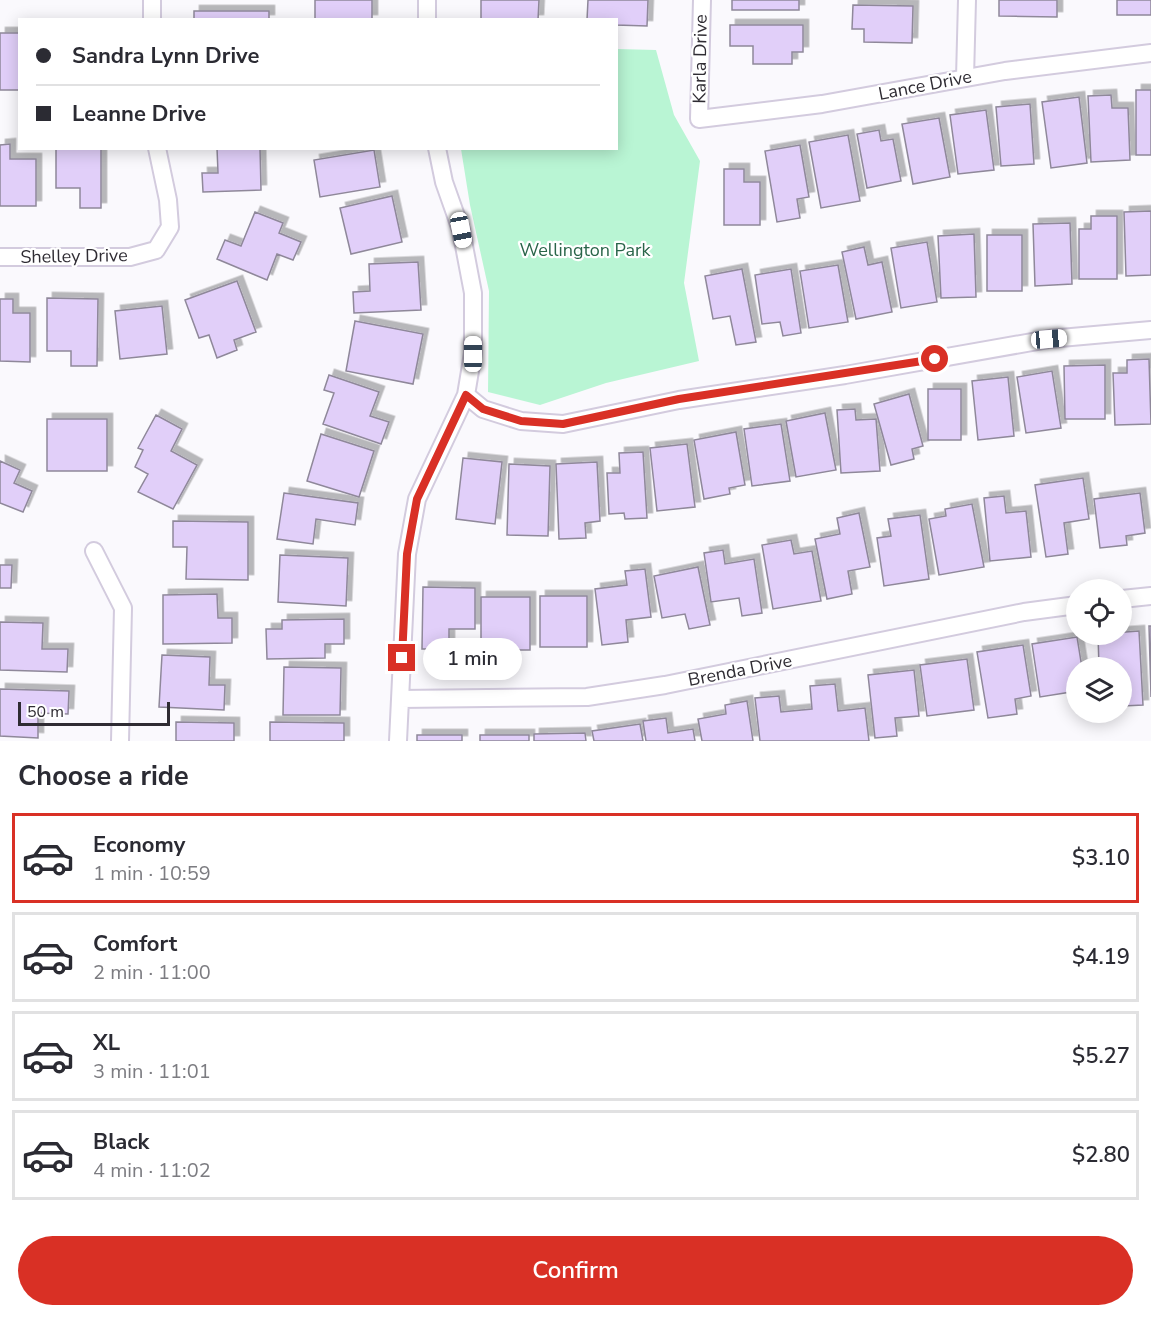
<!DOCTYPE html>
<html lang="en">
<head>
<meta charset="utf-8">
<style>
  :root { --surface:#fff; --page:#f2f2f3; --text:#2b2b33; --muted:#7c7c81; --line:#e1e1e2; --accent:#d93025 }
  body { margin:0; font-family:"Nunito Sans",sans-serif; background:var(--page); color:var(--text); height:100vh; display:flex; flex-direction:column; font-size:22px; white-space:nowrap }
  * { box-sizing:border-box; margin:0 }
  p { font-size:20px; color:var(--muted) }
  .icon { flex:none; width:33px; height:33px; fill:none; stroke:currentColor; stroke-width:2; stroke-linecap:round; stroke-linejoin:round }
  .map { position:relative; height:741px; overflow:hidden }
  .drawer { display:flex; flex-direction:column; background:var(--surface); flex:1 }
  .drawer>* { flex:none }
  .top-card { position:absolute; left:18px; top:18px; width:600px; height:132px; border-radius:0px; box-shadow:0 3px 15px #0003; display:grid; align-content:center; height:132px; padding:0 18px; background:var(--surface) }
  .fabs { position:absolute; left:1066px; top:579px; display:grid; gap:12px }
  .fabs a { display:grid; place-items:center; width:66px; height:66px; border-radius:50%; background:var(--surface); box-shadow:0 3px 15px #0003; font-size:30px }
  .scale { position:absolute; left:18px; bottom:15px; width:152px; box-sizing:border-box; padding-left:6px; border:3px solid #2f2c33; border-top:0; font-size:16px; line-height:21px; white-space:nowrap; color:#2f2c33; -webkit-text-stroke:4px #fff; paint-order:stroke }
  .end { position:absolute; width:27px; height:27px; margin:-14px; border:8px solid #d93025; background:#fff; box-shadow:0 0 0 3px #fff }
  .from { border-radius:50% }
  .bubble { position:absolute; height:42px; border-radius:21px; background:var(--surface); box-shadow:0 3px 15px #0003; font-size:20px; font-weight:600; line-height:42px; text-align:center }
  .car { position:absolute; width:18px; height:36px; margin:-18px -9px; border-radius:8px; box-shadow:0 0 4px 2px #0007; background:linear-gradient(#fff 24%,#345 0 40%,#fff 0 76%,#345 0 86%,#fff 0) }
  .top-card b { display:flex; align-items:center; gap:21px; height:57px; font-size:22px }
  .top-card b+b { border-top:2px solid var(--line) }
  .top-card i { width:15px; height:15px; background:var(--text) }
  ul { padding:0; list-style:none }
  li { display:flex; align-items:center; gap:18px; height:90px; margin:0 12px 9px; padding:0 6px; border:3px solid var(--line); border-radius:0px }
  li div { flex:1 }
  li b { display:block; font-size:22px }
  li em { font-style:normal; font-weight:600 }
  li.current { border-color:var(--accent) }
  li>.icon { width:54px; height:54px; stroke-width:1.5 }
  h2 { padding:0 18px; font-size:27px; line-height:72px }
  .button { display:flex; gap:12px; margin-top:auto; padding:12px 18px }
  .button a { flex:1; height:69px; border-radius:36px; background:var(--accent); color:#fff; font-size:24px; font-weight:600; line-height:69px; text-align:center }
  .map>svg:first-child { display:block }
  .green { fill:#b9f5d4 }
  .building { fill:#e1cff9; stroke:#8f889a; stroke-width:1.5; filter:url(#shadow) }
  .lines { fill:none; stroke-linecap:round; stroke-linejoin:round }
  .minor-casing { stroke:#d3cbde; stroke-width:20 }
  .minor { stroke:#fff; stroke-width:16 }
  .route { stroke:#d93025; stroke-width:8 }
  .labels { text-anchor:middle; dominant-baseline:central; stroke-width:4.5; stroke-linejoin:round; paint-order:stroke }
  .street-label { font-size:18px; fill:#2f2c33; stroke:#fff }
  .park-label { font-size:18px; fill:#296549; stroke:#fff }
</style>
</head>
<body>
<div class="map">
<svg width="1151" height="741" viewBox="0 0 1151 741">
  <defs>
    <filter id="shadow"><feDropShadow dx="5.5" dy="-5.5" stdDeviation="0" flood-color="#0004"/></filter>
  </defs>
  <rect width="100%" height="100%" fill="#faf9fd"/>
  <path class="green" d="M617,49L656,50L674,115L700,161L684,283L699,361L606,383L540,405L488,392L489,291L470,205L461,149L616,148Z"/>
  <path class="building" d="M315,0H372V20H315Z
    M481,0H539L538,20H481Z
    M588,0H648L647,26L616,25V20H587Z
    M732,0H799V10H732Z
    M999,0H1057V17L999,16Z
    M1117,0H1151V15H1117Z
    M853,5L913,6L912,43L864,42V29H852Z
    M194,11H269V20H194Z
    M730,25H803V52H792V64H753V46H730Z
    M0,33H20V90H0Z
    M1136,90H1151V155H1136Z
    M1111,95L1112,108H1128L1130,160L1091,162L1088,96Z
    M1079,97L1087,163L1051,168L1042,102Z
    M1030,104L1034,164L1001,166L996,107Z
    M986,110L994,170L958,174L950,115Z
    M939,118L950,177L913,184L902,124Z
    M879,130L881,141L893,139L901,181L867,188L857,134Z
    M848,135L860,201L821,208L809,142Z
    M10,144V159H36V206H0V145Z
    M800,145L809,197L797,199L800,218L777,222L765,151Z
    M56,148H101V208H80V188H56Z
    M217,148H260L261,190L203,192L202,173H218Z
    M374,150L380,187L320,197L314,160Z
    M724,169H744V182H760V225H724Z
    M392,196L402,242L351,254L340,208Z
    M1151,211V275L1126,276L1124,212Z
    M255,212L283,223L279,233L301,242L293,260L277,254L267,280L217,259L225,240L241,246Z
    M1091,216H1117V279H1079V229H1091Z
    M1070,223L1072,284L1035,286L1033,224Z
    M974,234L976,297L941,298L938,236Z
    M987,235H1022V291H987Z
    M927,242L937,302L901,308L891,248Z
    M864,247L868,265L882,262L892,312L856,319L842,252Z
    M418,262L421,310L354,313L353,292L370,291L369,264Z
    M838,265L848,322L809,328L800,271Z
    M742,269L756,342L736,345L730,316L713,319L705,276Z
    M791,269L801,333L783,336L780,322L762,324L755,275Z
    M237,281L256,332L234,340L237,350L217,358L209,335L199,338L185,300Z
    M47,298L98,299L97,366H71V351H47Z
    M0,299H13V313H30V362L0,361Z
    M162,306L167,354L120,359L115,311Z
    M355,321L423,334L413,384L346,371Z
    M1149,359L1151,424L1115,425L1113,373H1127V360Z
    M1105,365V419H1065L1064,366Z
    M1052,371L1061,428L1026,433L1017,377Z
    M329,375L379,392L370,416L389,422L381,444L323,424L334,393L324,390Z
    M1008,377L1014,436L978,440L972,381Z
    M928,389H961V440H928Z
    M909,394L923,446L912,449L914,459L891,465L874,404Z
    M855,409L856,420L876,419L880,471L841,473L837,410Z
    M825,413L836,470L796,477L786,421Z
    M156,415L182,429L171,451L197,465L173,509L138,492L148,474L135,467L143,450L138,448Z
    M47,419H107V471H47Z
    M781,424L790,481L752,486L744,429Z
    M736,432L745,485L729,488L730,494L704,499L694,440Z
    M321,434L374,451L359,497L307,481Z
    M687,444L695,507L657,511L650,448Z
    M643,452L647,518L625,519L624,513L609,514L607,473H620L619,453Z
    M463,458L502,462L495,524L456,519Z
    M0,461L20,470L14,483L32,491L23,512L0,503Z
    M597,462L600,521L585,523L586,538L559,539L556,464Z
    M509,464L550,466L548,536L507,535Z
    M1083,478L1089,519L1064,523L1068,554L1046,557L1035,485Z
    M284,493L358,503L355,525L316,519L313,544L277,539Z
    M1140,493L1145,533L1126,536L1127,545L1100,548L1094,499Z
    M1004,496L1006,513L1026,511L1031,557L990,561L984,498Z
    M972,504L984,567L939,575L929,519L946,516L945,509Z
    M859,513L870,567L848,571L852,594L827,599L815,539L840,534L837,518Z
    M920,515L929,579L884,586L877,538L891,536L888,519Z
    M173,521L248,522V580L186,579L187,547H173Z
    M791,540L794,554L812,551L821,601L773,609L762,545Z
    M723,550L725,564L754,559L762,613L742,616L739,598L711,602L704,553Z
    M280,555L348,558L346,606L278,602Z
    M0,565H12L11,588H0Z
    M698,567L710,625L689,629L685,614L662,618L654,576Z
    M645,569L651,617L626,620L628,642L602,645L595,589L627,585L625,571Z
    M423,587L475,588V629H449V649H422Z
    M217,594L218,618H232V643L163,644V595Z
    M540,596H587V647H540Z
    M481,597H530V650H481Z
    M344,619V644H325V658L267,659L266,629H282V620Z
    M0,622L43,623L42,649H68L67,672L0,670Z
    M1149,626H1151V697Z
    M1139,631L1143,705L1123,706L1122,668H1099L1098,634Z
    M1077,637L1082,668H1077V691L1040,697L1032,644Z
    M1023,645L1031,696L1015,699L1017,714L988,718L977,652Z
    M162,655L210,657L209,685H225L224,710L159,707Z
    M967,659L974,710L927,716L920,665Z
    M284,667L341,668L340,715H283Z
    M914,670L919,716L895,718L897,736L875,738L868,675Z
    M835,684L838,711L865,708L869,741H760L755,698L779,696L781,712L812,709L810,686Z
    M0,689L69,691L68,714L38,713V738L0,736Z
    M747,701L753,741H702L698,719L726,714L725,705Z
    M666,718L668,733L693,729L695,741H646L643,721Z
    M176,722L234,723V741H176Z
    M270,722L344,723V741H270Z
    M640,724L643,741H594L592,731Z
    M585,733L586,741H534V734Z
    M417,735H462V741H417Z
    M480,735H529V741H480Z"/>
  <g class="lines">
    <defs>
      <path id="minor" d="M152,0V20
        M702,0L699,119L822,104L1005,71L1151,53
        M427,20V0
        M965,78L967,0
        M0,257H130L156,250L170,227L168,200L157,148
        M466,395L483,409L521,421L563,424L679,400L845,375L1049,339L1151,330
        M94,551L123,608L120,741
        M1122,599L1151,596
        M400,699L587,697L665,685L1024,612L1077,605
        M398,741L407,554L417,499L466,395L473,353V293L461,230L444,182L437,148"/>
    </defs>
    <use href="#minor" class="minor-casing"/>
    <use href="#minor" class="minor"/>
  </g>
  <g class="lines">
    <path class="route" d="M402,658L407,554L417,499L466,395L483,409L521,421L563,424L679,399L935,359"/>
  </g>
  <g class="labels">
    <g class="street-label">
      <text transform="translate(700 59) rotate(-89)">Karla Drive</text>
      <text transform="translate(925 85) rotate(-11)">Lance Drive</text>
      <text transform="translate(74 256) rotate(-1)">Shelley Drive</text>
      <text transform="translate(740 670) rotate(-11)">Brenda Drive</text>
    </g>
    <g class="park-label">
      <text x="585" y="250">Wellington Park</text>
    </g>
  </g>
</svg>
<div class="fabs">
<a><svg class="icon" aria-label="locate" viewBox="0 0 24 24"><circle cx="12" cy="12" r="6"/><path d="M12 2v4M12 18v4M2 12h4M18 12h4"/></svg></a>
<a><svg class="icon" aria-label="layers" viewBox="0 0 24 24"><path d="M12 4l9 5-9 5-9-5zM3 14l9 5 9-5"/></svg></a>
</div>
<div class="scale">50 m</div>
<i class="end from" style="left:935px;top:359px"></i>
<i class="end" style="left:402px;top:658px"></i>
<div class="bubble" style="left:423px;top:638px;width:99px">1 min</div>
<i class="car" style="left:461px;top:230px;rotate:169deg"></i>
<i class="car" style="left:1049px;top:339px;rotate:85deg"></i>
<i class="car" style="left:473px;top:354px;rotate:0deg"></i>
<div class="top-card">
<b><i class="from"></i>Sandra Lynn Drive</b>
<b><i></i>Leanne Drive</b>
</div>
</div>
<section class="drawer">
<h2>Choose a ride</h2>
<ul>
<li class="current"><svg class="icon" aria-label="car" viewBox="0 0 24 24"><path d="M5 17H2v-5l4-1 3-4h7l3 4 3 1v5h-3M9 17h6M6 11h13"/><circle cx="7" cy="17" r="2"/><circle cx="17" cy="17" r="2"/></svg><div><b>Economy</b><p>1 min · 10:59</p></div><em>$3.10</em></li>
<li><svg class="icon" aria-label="car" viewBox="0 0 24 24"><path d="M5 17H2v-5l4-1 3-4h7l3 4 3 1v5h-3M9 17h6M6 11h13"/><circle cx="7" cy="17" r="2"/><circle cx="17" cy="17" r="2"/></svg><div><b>Comfort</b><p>2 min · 11:00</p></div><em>$4.19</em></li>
<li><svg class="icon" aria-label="car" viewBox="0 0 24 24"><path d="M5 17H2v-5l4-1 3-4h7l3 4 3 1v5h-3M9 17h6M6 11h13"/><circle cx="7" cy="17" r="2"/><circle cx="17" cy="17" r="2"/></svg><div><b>XL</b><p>3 min · 11:01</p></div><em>$5.27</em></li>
<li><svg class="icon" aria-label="car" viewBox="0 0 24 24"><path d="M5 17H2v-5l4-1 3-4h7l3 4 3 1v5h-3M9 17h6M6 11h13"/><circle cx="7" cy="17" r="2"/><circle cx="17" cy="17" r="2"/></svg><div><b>Black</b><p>4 min · 11:02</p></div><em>$2.80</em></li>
</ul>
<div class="button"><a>Confirm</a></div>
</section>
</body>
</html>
